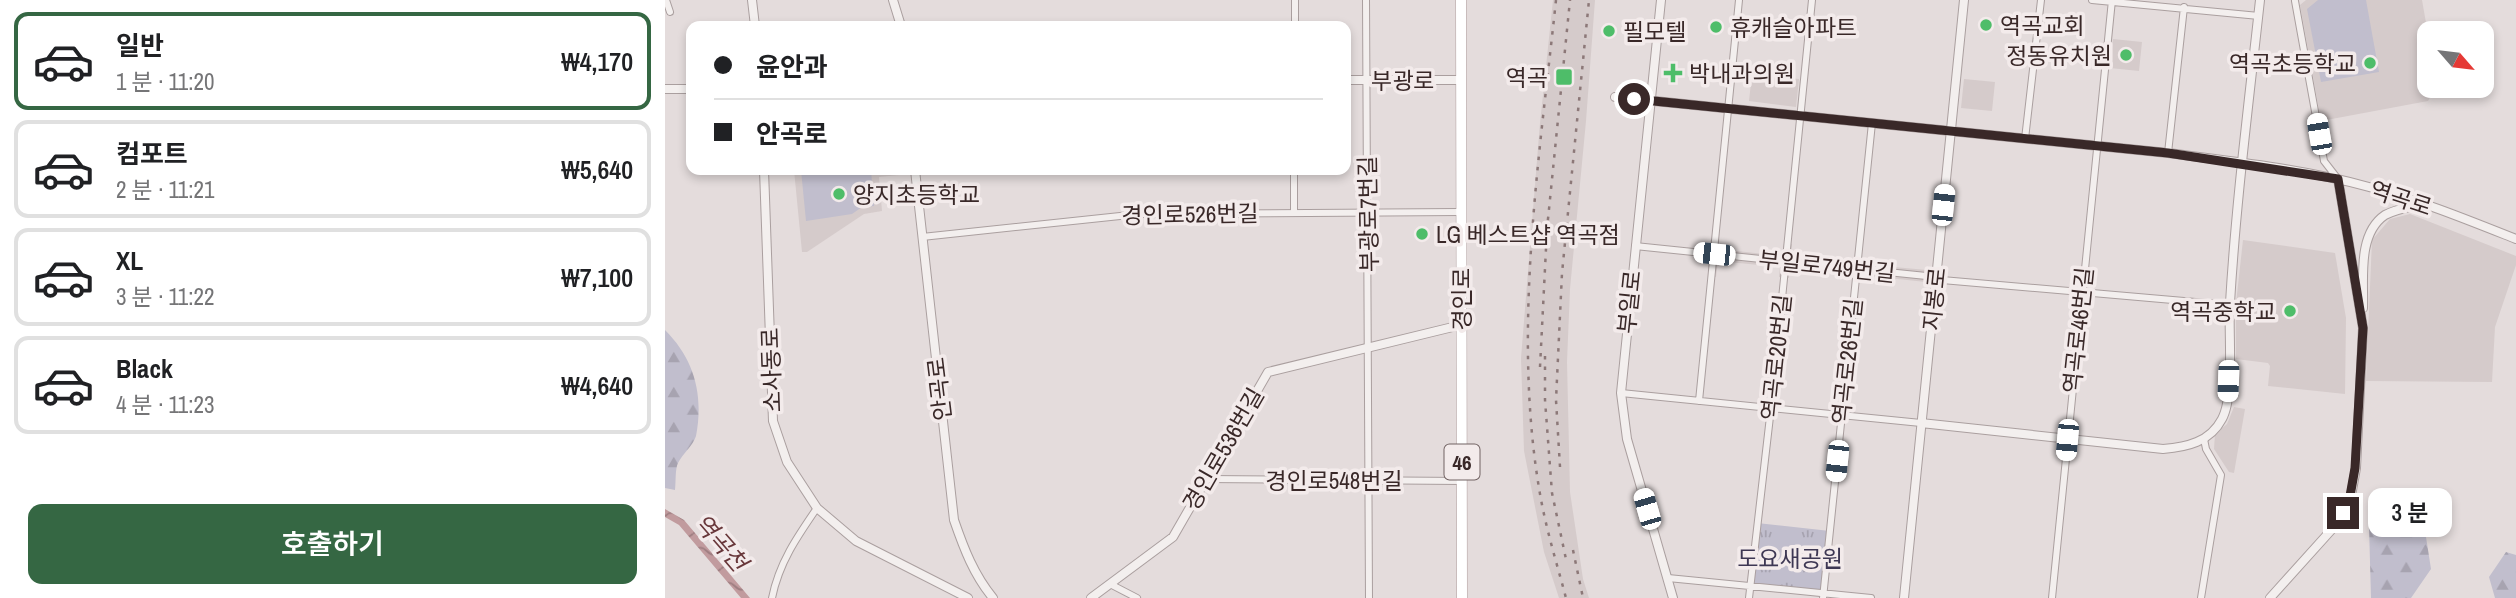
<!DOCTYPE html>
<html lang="ko">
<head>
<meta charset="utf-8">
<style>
  :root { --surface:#fff; --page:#f2f2f2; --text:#202124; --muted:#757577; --line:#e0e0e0; --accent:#356743 }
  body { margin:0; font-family:"Archivo Narrow","Noto Sans KR",sans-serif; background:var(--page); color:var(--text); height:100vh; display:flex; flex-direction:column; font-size:26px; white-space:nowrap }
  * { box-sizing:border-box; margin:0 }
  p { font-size:23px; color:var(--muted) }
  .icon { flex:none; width:38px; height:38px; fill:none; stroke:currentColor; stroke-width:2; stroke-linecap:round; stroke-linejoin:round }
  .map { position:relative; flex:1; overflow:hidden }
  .sheet { display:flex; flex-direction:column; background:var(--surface); width:665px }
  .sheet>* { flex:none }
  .banner { position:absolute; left:21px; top:21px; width:665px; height:154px; border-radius:14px; box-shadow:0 4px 10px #0003; display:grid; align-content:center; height:154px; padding:0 28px; background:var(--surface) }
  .needle { width:46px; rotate:118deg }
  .fabs { position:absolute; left:1752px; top:21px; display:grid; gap:14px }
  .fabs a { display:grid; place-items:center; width:77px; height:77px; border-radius:14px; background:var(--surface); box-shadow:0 4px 10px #0003; font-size:35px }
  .end { position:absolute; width:32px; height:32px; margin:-16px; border:9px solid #392828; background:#fff; box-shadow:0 0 0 4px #fff }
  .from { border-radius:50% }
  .bubble { position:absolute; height:49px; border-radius:14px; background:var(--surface); box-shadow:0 4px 10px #0003; font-size:23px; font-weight:600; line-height:49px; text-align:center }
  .car { position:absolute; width:21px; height:42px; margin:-21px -10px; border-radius:9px; box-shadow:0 0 5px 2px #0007; background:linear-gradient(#fff 24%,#345 0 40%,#fff 0 76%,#345 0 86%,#fff 0) }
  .banner b { display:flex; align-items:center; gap:24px; height:66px; font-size:26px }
  .banner b+b { border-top:2px solid var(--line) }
  .banner i { width:18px; height:18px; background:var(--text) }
  ul { padding:12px 0 0; list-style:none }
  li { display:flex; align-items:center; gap:21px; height:98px; margin:0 14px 10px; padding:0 14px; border:4px solid var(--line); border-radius:14px }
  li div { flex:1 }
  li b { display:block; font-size:26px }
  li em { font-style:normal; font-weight:600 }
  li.selected { border-color:var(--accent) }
  li>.icon { width:63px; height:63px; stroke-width:1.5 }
  .primary-button { display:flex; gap:14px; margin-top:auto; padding:14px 28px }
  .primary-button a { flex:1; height:80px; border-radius:14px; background:var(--accent); color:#fff; font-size:28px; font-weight:600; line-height:80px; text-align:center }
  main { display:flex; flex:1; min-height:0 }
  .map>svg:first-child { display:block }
  .built { fill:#d5cbcb }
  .forest { fill:url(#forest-firs) }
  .park { fill:url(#park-tufts) }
  .pitch { fill:#c1becd }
  .water { fill:url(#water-waves) }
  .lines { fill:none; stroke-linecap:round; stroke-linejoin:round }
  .minor-casing { stroke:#aa9f9f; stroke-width:8 }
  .tertiary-casing { stroke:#aa9f9f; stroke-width:10 }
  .primary-casing { stroke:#af9d9d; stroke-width:11 }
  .minor { stroke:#f3efee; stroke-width:6 }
  .tertiary { stroke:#f3efee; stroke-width:8 }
  .primary { stroke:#fff; stroke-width:10 }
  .rail { stroke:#8c7878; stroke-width:2.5; stroke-dasharray:3.5 7; stroke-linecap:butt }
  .route { stroke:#392828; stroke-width:9 }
  .poi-dot { fill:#4ebd69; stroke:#f3ebeb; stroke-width:2.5 }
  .labels { text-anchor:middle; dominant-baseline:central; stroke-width:7; stroke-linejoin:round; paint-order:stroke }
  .shield { fill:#f3ebeb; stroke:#716262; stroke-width:2 }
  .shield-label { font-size:21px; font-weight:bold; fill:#392828 }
  .poi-label { font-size:23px; fill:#392828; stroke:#f3ebeb; text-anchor:start }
  .street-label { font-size:23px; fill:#392828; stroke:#f3ebeb }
  .park-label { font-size:23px; fill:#3d3753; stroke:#f3ebeb }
  .water-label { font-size:24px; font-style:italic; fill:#68373a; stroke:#f3ebeb }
</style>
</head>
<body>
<main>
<section class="sheet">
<ul>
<li class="selected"><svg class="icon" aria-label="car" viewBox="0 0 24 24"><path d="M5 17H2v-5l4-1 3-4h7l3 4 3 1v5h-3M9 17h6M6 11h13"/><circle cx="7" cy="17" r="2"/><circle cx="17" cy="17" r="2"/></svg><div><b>일반</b><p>1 분 · 11:20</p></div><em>₩4,170</em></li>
<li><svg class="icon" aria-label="car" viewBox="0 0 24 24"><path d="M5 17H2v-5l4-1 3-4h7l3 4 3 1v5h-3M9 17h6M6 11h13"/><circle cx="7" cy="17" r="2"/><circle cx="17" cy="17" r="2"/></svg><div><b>컴포트</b><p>2 분 · 11:21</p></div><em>₩5,640</em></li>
<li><svg class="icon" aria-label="car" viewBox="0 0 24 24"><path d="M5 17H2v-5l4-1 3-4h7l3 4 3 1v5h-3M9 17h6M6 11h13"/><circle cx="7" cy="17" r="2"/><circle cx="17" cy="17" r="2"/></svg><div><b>XL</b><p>3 분 · 11:22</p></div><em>₩7,100</em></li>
<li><svg class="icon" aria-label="car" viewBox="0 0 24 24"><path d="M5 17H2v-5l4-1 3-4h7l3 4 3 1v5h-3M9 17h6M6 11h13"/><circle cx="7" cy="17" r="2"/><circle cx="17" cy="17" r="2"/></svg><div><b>Black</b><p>4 분 · 11:23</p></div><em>₩4,640</em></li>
</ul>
<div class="primary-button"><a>호출하기</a></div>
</section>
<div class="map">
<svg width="1851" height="598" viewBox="0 0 1851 598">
  <defs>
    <pattern id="forest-firs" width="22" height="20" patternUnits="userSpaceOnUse" patternTransform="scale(1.75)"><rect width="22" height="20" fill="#c1becd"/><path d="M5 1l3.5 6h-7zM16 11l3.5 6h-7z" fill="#a7a3b0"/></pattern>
    <pattern id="park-tufts" width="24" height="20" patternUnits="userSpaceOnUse" patternTransform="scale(1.75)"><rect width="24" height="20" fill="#c1becd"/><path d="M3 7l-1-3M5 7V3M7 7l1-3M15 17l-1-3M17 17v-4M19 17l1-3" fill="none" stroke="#a7a3b0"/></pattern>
    <pattern id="water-waves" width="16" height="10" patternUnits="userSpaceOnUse" patternTransform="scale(1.75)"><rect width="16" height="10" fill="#c19b9e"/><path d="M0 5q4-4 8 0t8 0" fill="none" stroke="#9e7e81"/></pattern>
  </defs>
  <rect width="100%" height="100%" fill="#e4dcdc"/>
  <path class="built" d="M888,0H930L921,121L905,289L902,362L905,492L918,579L924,598H894L879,552L859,451L856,358L875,123Z
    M1641,0H1757L1764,40V86H1771L1763,101L1656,121L1635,5Z
    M1448,39L1477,42L1474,71L1445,68Z
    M1087,74L1134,79L1131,107L1084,101Z
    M1299,79L1330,82L1327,111L1296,108Z
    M129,170H244V174L214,177L217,211L199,214L142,252H137Z
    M1745,214L1851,256V265L1830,327L1827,382L1701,381L1707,240L1725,219Z
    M1051,239L1054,240V249L1117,256L1119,243L1127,244L1126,256L1189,263L1190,255H1197L1196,264L1262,270L1261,282L1195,275L1194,281L1187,280L1188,274L1125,268L1124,278L1114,277L1115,267L1053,261L1051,277L1045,276L1049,255L970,246L1049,250Z
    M1578,240L1670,253L1681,318L1680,394L1603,386L1605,366L1603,363L1571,359V303Z
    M1569,407L1580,409L1569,473L1564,472L1549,449L1550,434L1562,424Z"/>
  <path class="forest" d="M0,330C29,359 39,394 31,436C28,446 18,453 13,463C10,469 11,482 10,490L0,488Z
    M1704,526L1761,537L1766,569L1746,598H1706Z
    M1841,552L1851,555V598H1830L1824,577Z"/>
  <path class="park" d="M1092,523L1165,531L1159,594L1085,586Z"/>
  <path class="pitch" d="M1653,0H1701L1714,72L1656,82L1642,9Z
    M136,170H206L209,206L197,207L187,214L141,221Z"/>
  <path class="water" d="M0,509L19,520L85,598H76L14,525L0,517Z"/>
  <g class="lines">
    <defs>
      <path id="minor" d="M1,0L5,12
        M630,0V26
        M701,0L704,598
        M1427,0L1594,16
        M1630,1L1659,161L1673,179
        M1360,139L1376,0
        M1503,153L1519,7
        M629,213V170
        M257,237L474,214L795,212
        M970,246L1271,277L1277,280L1565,305
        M956,393L1256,423
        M1034,401L1074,0
        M541,479L797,481
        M1003,578L1206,598
        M445,584L472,598
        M107,598C114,563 132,537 152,508
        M1084,598L1106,408L1147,0
        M1158,598L1207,123
        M1387,598L1447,0
        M1536,598L1556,475L1541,449L1539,439"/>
      <path id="tertiary" d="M87,0L90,26
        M228,0L236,26
        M996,0L956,393L962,439L1008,598
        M681,80H795
        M0,89H26
        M950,97L1503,153C1570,162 1639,169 1704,187C1754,200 1803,220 1851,239
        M99,170L108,421L122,462L152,508L191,541L303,598
        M250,170L289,520C299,549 309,575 328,598
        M1698,308C1699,279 1692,234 1720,215C1731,209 1745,207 1757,204
        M1256,423L1498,449C1522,447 1545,442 1557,419C1570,395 1563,332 1565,303C1571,202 1584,101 1595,0
        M426,598L508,537L603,372L796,325
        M1239,598L1299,0
        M1605,598L1669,527L1686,496L1691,468L1698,328L1673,179"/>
      <path id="primary" d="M796,0L797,598"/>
    </defs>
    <use href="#minor" class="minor-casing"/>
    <use href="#tertiary" class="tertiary-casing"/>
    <use href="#primary" class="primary-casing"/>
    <use href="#minor" class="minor"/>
    <use href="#tertiary" class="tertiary"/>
    <use href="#primary" class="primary"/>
    <path class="rail" d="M891,0C874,161 847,333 875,494C881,529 892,564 901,598
      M880,356V400L887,493L902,564
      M875,367L882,229L905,0
      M895,467L891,400L897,273L924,0
      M908,550L918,598"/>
  </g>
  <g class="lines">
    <path class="route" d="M969,99L1503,153L1673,179L1698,328L1690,468L1685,496L1678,513"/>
  </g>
  <g class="poi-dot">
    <circle cx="1321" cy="25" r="7"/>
    <circle cx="1051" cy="27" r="7"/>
    <circle cx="944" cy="31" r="7"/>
    <circle cx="1461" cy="55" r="7"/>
    <circle cx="1705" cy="63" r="7"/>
    <path d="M1004.5 62.5h7v7h7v7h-7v7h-7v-7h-7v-7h7z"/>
    <rect x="890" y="68" width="18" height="18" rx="3.5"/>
    <circle cx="174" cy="194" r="7"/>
    <circle cx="757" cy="234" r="7"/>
    <circle cx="1625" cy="311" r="7"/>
  </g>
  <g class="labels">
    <rect class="shield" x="779.5" y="444.5" width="35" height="35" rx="5"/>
    <g class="shield-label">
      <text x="797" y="462">46</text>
    </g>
    <g class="poi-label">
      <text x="1335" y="25">역곡교회</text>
      <text x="1065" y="27">휴캐슬아파트</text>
      <text x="958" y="31">필모텔</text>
      <text x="1447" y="55" text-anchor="end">정동유치원</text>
      <text x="1691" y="63" text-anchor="end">역곡초등학교</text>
      <text x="1024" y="73">박내과의원</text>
      <text x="883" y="77" text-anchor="end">역곡</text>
      <text x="188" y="194">양지초등학교</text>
      <text x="771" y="234">LG 베스트샵 역곡점</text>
      <text x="1611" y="311" text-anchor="end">역곡중학교</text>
    </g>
    <g class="street-label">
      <text x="738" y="80">부광로</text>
      <text transform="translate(1736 198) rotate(18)">역곡로</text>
      <text transform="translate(525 214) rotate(-1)">경인로526번길</text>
      <text transform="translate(703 214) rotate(-91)">부광로7번길</text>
      <text transform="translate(1162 266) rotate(6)">부일로749번길</text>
      <text transform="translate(796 299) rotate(-90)">경인로</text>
      <text transform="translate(1269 299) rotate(-84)">지봉로</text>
      <text transform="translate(964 302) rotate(-84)">부일로</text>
      <text transform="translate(1413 330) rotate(-84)">역곡로46번길</text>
      <text transform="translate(1111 357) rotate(-84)">역곡로20번길</text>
      <text transform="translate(1182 361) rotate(-84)">역곡로26번길</text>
      <text transform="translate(106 370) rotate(-92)">소사동로</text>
      <text transform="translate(274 389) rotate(-97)">안곡로</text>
      <text transform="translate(558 449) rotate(-60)">경인로536번길</text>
      <text x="669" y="480">경인로548번길</text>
    </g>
    <g class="park-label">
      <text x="1125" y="558">도요새공원</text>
    </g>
    <g class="water-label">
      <text transform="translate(56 542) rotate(49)">역곡천</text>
    </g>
  </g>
</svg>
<div class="fabs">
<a><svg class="needle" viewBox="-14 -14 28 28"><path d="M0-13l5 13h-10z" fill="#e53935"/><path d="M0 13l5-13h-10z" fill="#757577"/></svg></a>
</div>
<i class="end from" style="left:969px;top:99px"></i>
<i class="end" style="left:1678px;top:513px"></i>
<div class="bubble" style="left:1703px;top:488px;width:84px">3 분</div>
<i class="car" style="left:1654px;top:134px;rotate:350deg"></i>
<i class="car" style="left:1278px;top:205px;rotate:6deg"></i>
<i class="car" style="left:1049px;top:254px;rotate:276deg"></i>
<i class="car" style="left:1563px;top:381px;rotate:182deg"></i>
<i class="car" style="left:1402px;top:440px;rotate:185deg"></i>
<i class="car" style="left:1172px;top:461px;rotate:186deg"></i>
<i class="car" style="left:982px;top:509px;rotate:344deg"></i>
<div class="banner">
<b><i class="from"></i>윤안과</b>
<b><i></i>안곡로</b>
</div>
</div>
</main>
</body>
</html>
